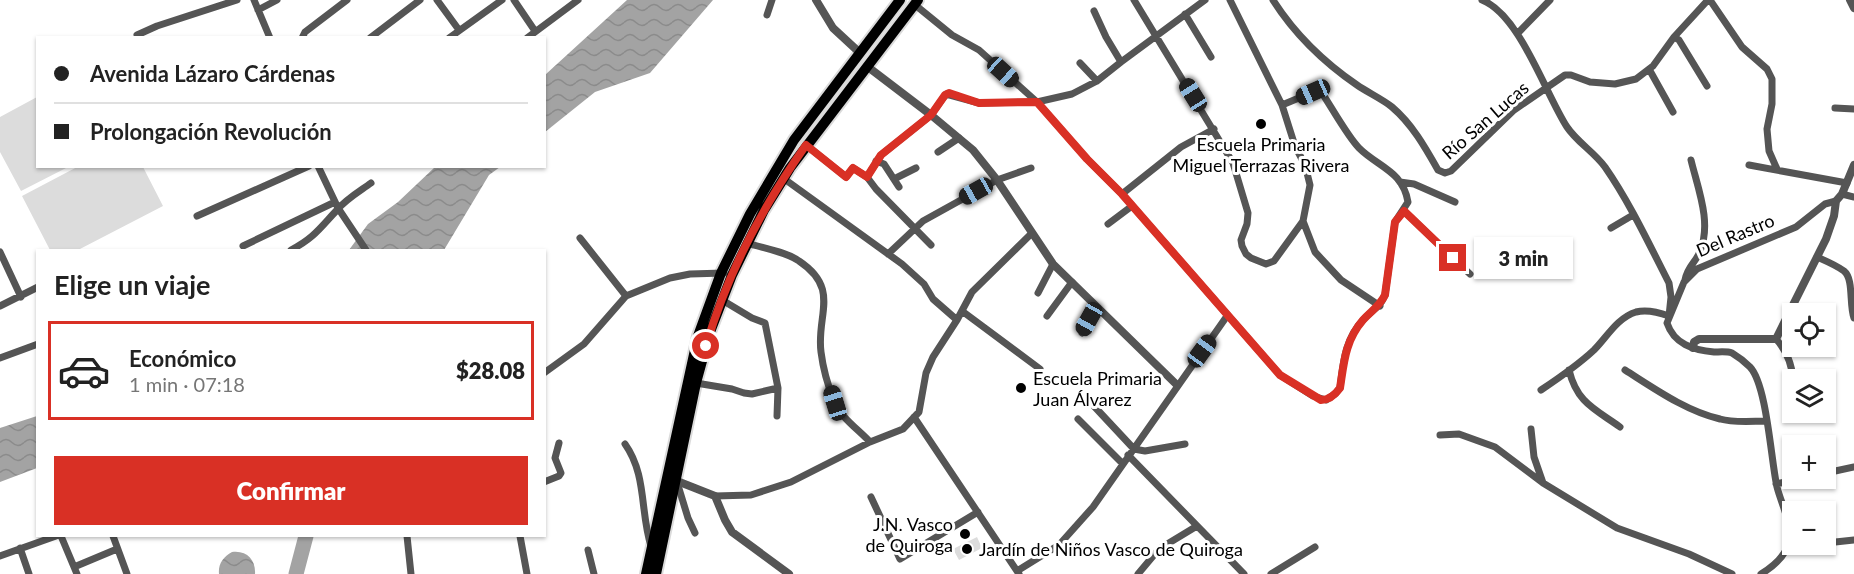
<!DOCTYPE html>
<html lang="es">
<head>
<meta charset="utf-8">
<style>
  :root { --surface:#fff; --page:#f2f2f2; --text:#222; --muted:#767676; --line:#e0e0e0; --accent:#d93025 }
  body { margin:0; font-family:Lato,sans-serif; background:var(--page); color:var(--text); height:100vh; display:flex; flex-direction:column; font-size:22px; white-space:nowrap }
  * { box-sizing:border-box; margin:0 }
  p { font-size:20px; color:var(--muted) }
  .icon { flex:none; width:33px; height:33px; fill:none; stroke:currentColor; stroke-width:2; stroke-linecap:round; stroke-linejoin:round }
  .map { position:relative; flex:1; overflow:hidden }
  .details { position:absolute; left:36px; top:249px; width:510px; height:288px; display:flex; flex-direction:column; background:var(--surface); border-radius:0px; box-shadow:0 2px 4px #0004 }
  .details>* { flex:none }
  .top-card { position:absolute; left:36px; top:36px; width:510px; height:132px; border-radius:0px; box-shadow:0 2px 4px #0004; display:grid; align-content:center; height:132px; padding:0 18px; background:var(--surface) }
  .tools { position:absolute; left:1782px; top:303px; display:grid; gap:12px }
  .tools a { display:grid; place-items:center; width:54px; height:54px; border-radius:0px; background:var(--surface); box-shadow:0 2px 4px #0004; font-size:30px }
  .end { position:absolute; width:27px; height:27px; margin:-14px; border:8px solid #d93025; background:#fff; box-shadow:0 0 0 3px #fff }
  .from { border-radius:50% }
  .bubble { position:absolute; height:42px; border-radius:0px; background:var(--surface); box-shadow:0 2px 4px #0004; font-size:20px; font-weight:800; line-height:42px; text-align:center }
  .car { position:absolute; width:18px; height:36px; margin:-18px -9px; border-radius:8px; box-shadow:0 0 4px 2px #0007; background:linear-gradient(#222 24%,#8ab4d8 0 40%,#222 0 76%,#8ab4d8 0 86%,#222 0) }
  .top-card b { display:flex; align-items:center; gap:21px; height:57px; font-size:22px }
  .top-card b+b { border-top:2px solid var(--line) }
  .top-card i { width:15px; height:15px; background:var(--text) }
  ul { padding:0; list-style:none }
  li { display:flex; align-items:center; gap:18px; height:99px; margin:0 12px 9px; padding:0 6px; border:3px solid transparent; border-radius:0px }
  li div { flex:1 }
  li b { display:block; font-size:22px }
  li em { font-style:normal; font-weight:800 }
  li.active { border-color:var(--accent) }
  li>.icon { width:54px; height:54px; stroke-width:1.5 }
  h2 { padding:0 18px; font-size:27px; line-height:72px }
  .cta { display:flex; gap:12px; margin-top:auto; padding:12px 18px }
  .cta a { flex:1; height:69px; border-radius:0px; background:var(--accent); color:#fff; font-size:24px; font-weight:800; line-height:69px; text-align:center }
  .map>svg:first-child { display:block }
  .pitch { fill:#dcdcdc }
  .water { fill:url(#water-waves) }
  .lines { fill:none; stroke-linecap:round; stroke-linejoin:round }
  .river { stroke:#a3a3a3; stroke-width:15 }
  .primary-casing { stroke:#dbdbdb; stroke-width:14 }
  .minor { stroke:#555; stroke-width:7 }
  .tertiary { stroke:#555; stroke-width:8 }
  .primary { stroke:#000; stroke-width:10 }
  .route { stroke:#d93025; stroke-width:8 }
  .poi-dot { fill:#000; stroke:#fff; stroke-width:2 }
  .labels { text-anchor:middle; dominant-baseline:central; stroke-width:6; stroke-linejoin:round; paint-order:stroke }
  .street-label { font-size:18px; fill:#000; stroke:#fff }
  .poi-label { font-size:18px; fill:#000; stroke:#fff; text-anchor:start }
</style>
</head>
<body>
<div class="map">
<svg width="1854" height="574" viewBox="0 0 1854 574">
  <defs>
    <pattern id="water-waves" width="16" height="10" patternUnits="userSpaceOnUse" patternTransform="scale(1.5)"><rect width="16" height="10" fill="#a3a3a3"/><path d="M0 5q4-4 8 0t8 0" fill="none" stroke="#8b8b8b"/></pattern>
  </defs>
  <rect width="100%" height="100%" fill="#fff"/>
  <path class="pitch" d="M37,97L38,166L68,167L21,191L0,152V117Z
    M79,166L143,167L163,206L78,250H50L22,196Z
    M977,537L982,548L959,560L953,549Z"/>
  <path class="water" d="M627,0H713L650,73L595,92L545,132V75Z
    M435,167H500L489,175L444,250H349L368,224L398,202Z
    M37,416V468L0,482V428Z
    M232,552C247,550 256,560 255,574H219C218,564 223,557 232,552Z"/>
  <g class="lines">
    <path class="river" d="M296,574L306,536"/>
    <defs>
      <path id="primary" d="M646,574L698,336L721,273L750,214L794,140L900,0
        M656,574L696,383L710,332L732,275L764,210L790,168L918,0"/>
    </defs>
    <use href="#primary" class="primary-casing"/>
    <path class="minor" d="M254,0L270,38
      M437,0L459,30
      M514,0L535,31
      M1134,0L1233,163L1248,213L1247,224L1241,240L1242,246L1246,254L1251,258L1266,264L1274,261L1303,221L1310,185L1305,165L1295,146L1282,105L1230,0
      M1273,0C1294,33 1325,63 1357,85C1367,92 1384,100 1392,107C1412,124 1425,147 1438,170L1445,173L1451,171L1514,110L1565,75H1571L1590,82L1615,84L1636,79L1653,66L1674,37L1708,0
      M1482,0C1520,15 1545,93 1567,127C1577,142 1594,152 1605,167C1630,203 1649,244 1669,283L1671,297L1669,316C1658,312 1647,309 1636,312C1617,318 1607,337 1594,350C1578,365 1559,378 1541,390
      M1710,0L1742,47L1767,69L1772,79V104L1767,129L1769,151L1777,169
      M914,4L952,35L979,50L1037,102L1087,159L1122,194L1280,375L1313,396L1326,400L1335,394L1340,388C1343,363 1345,338 1364,319C1373,309 1379,309 1385,295L1395,222L1408,202C1403,171 1378,167 1359,148C1348,137 1332,108 1322,93L1318,90L1282,105
      M258,10L277,0
      M1094,11L1106,37L1121,62
      M1185,14L1211,57
      M767,15L772,0
      M1518,33L1550,0
      M137,35L157,26L237,0
      M1674,37L1679,40L1707,86
      M302,38L305,32L347,0
      M370,38L420,0
      M449,38L502,0
      M527,38L578,0
      M1080,63L1097,81
      M1649,69L1673,112
      M1835,108L1854,109
      M806,145L846,177L853,168L867,177L876,189L931,245
      M938,152L959,138
      M876,161L884,164L899,187
      M1749,165L1847,183
      M318,166L338,208L366,250
      M867,177L881,155L931,115L946,94L979,103L1037,102L1072,94L1097,81L1121,62L1205,0
      M783,178L902,264L924,284L933,299L957,320
      M894,179L916,168
      M1400,182L1414,184L1455,202
      M1122,194L1181,147L1214,129
      M1842,194L1854,197
      M1404,211L1470,274
      M197,216L309,166
      M1303,221L1315,252L1341,280L1380,306
      M1108,224L1132,206
      M1611,228L1633,215
      M580,238L626,296
      M747,243C762,248 787,252 799,261C841,289 816,315 821,352C823,368 828,386 834,401C840,417 859,430 870,442
      M243,246L335,202
      M291,250C314,238 320,228 337,210C346,199 360,191 371,183
      M0,252L21,297
      M888,254L923,221L997,180L1031,168
      M1817,257C1826,261 1836,265 1844,271C1854,279 1849,305 1854,318
      M1685,280C1688,265 1696,263 1700,251C1712,223 1698,189 1691,160
      M1038,293L1053,264
      M722,300L752,318L765,323L778,388L777,416
      M0,306L38,287
      M962,311L1040,369
      M1047,316L1072,282
      M1082,333L1096,306
      M1776,339C1787,351 1792,363 1793,380
      M0,358L38,344
      M1569,370C1577,403 1595,409 1620,427
      M1625,370C1655,389 1686,411 1720,419C1734,423 1752,421 1767,421
      M544,373L584,344L626,296L670,278L690,274L724,273
      M696,383L732,389L744,393L752,394L778,388
      M1092,404L1134,449L1145,451L1185,444
      M1822,412L1824,415
      M914,417L1019,574
      M1078,419L1122,463
      M1531,429L1534,457L1543,483
      M1440,435L1459,434L1495,447L1543,483L1617,528L1689,554L1732,574
      M625,444C647,475 640,512 651,546
      M1128,455L1244,574
      M1826,473L1854,467
      M544,482L559,476L561,473L555,458L559,443
      M677,482L688,518L695,533
      M1776,484L1802,478
      M715,496L751,495L791,482L870,442L903,429L919,412L926,373L933,357L957,320L972,292L1032,233
      M871,497L900,559L978,512
      M61,536L77,574
      M113,536L127,574
      M407,536L411,574
      M520,536L527,574
      M1826,543L1854,540
      M1788,547L1809,544
      M20,548L29,574
      M588,550L594,574
      M0,556L56,536
      M74,567L117,549
      M1017,571L1059,545L1093,507L1227,316
      M1138,574L1159,549L1197,526
      M1271,574L1315,547
      M1761,574C1774,566 1789,553 1790,536C1790,519 1781,503 1777,487C1771,461 1767,385 1750,367C1746,363 1737,356 1732,353C1727,351 1719,352 1714,352C1693,350 1674,344 1667,323L1684,282L1697,269L1796,227L1825,204L1836,201"/>
    <path class="tertiary" d="M816,0L833,28L860,53
      M1850,0L1854,8
      M868,67L931,115L973,150L997,180L1053,264L1177,385
      M1693,348L1694,342L1699,339H1776L1826,239L1834,216L1836,201L1842,194L1854,165
      M677,481L715,496L725,520L732,532L789,574"/>
    <use href="#primary" class="primary"/>
  </g>
  <g class="lines">
    <path class="route" d="M706,346C727,274 763,206 806,145L846,177L853,168L867,177L881,155L931,115L945,95L949,93L979,103L1037,102L1087,159L1122,194L1280,375L1321,400C1329,400 1335,395 1340,388C1344,362 1345,341 1363,320C1371,311 1379,307 1385,295L1395,222L1404,211L1453,258"/>
  </g>
  <g class="poi-dot">
    <circle cx="1261" cy="124" r="6"/>
    <circle cx="1021" cy="388" r="6"/>
    <circle cx="965" cy="534" r="6"/>
    <circle cx="967" cy="549" r="6"/>
  </g>
  <g class="labels">
    <g class="street-label">
      <text transform="translate(1485 120) rotate(-41)">Río San Lucas</text>
      <text transform="translate(1735 235) rotate(-23)">Del Rastro</text>
    </g>
    <g class="poi-label">
      <text x="1261" y="144" text-anchor="middle">Escuela Primaria<tspan x="1261" dy="21">Miguel Terrazas Rivera</tspan></text>
      <text x="1033" y="378">Escuela Primaria<tspan x="1033" dy="21">Juan Álvarez</tspan></text>
      <text x="953" y="524" text-anchor="end">J.N. Vasco<tspan x="953" dy="21">de Quiroga</tspan></text>
      <text x="979" y="549">Jardín de Niños Vasco de Quiroga</text>
    </g>
  </g>
</svg>
<div class="tools">
<a><svg class="icon" aria-label="locate" viewBox="0 0 24 24"><circle cx="12" cy="12" r="6"/><path d="M12 2v4M12 18v4M2 12h4M18 12h4"/></svg></a>
<a><svg class="icon" aria-label="layers" viewBox="0 0 24 24"><path d="M12 4l9 5-9 5-9-5zM3 14l9 5 9-5"/></svg></a>
<a>+</a>
<a>−</a>
</div>
<i class="end from" style="left:706px;top:346px"></i>
<i class="end" style="left:1453px;top:258px"></i>
<div class="bubble" style="left:1474px;top:237px;width:99px">3 min</div>
<i class="car" style="left:1003px;top:72px;rotate:132deg"></i>
<i class="car" style="left:1313px;top:92px;rotate:246deg"></i>
<i class="car" style="left:1193px;top:95px;rotate:328deg"></i>
<i class="car" style="left:976px;top:191px;rotate:241deg"></i>
<i class="car" style="left:1089px;top:319px;rotate:209deg"></i>
<i class="car" style="left:1202px;top:351px;rotate:36deg"></i>
<i class="car" style="left:835px;top:403px;rotate:343deg"></i>
<div class="top-card">
<b><i class="from"></i>Avenida Lázaro Cárdenas</b>
<b><i></i>Prolongación Revolución</b>
</div>
<section class="details">
<h2>Elige un viaje</h2>
<ul>
<li class="active"><svg class="icon" aria-label="car" viewBox="0 0 24 24"><path d="M5 17H2v-5l4-1 3-4h7l3 4 3 1v5h-3M9 17h6M6 11h13"/><circle cx="7" cy="17" r="2"/><circle cx="17" cy="17" r="2"/></svg><div><b>Económico</b><p>1 min · 07:18</p></div><em>$28.08</em></li>
</ul>
<div class="cta"><a>Confirmar</a></div>
</section>
</div>
</body>
</html>
